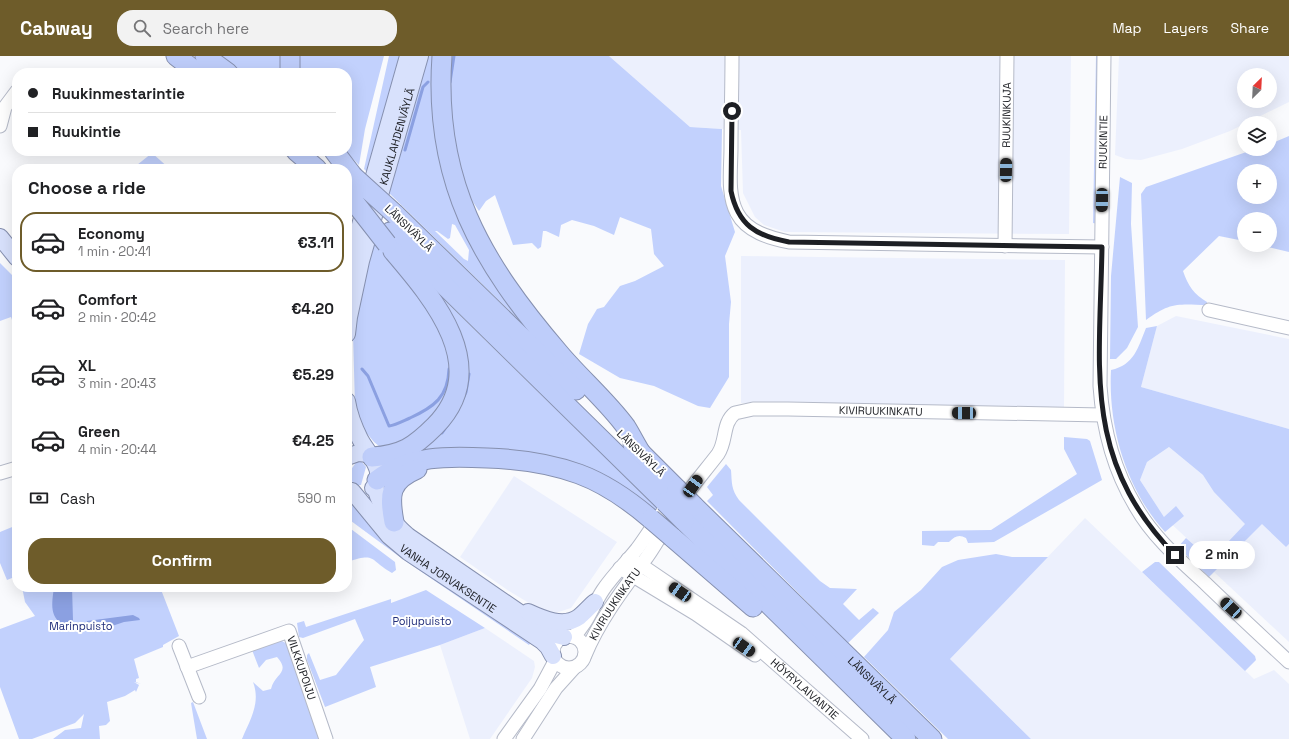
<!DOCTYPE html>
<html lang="en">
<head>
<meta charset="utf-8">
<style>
  :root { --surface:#fff; --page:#f2f2f2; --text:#202124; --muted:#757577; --line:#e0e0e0; --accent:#6e5c2a }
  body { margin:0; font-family:"Space Grotesk",sans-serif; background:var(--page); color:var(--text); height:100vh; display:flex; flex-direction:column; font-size:15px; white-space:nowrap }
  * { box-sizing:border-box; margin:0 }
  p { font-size:13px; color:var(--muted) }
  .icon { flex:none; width:22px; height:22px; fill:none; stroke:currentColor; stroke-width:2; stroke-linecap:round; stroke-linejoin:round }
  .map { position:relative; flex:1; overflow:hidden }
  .panel { position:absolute; left:12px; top:108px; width:340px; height:428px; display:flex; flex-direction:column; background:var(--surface); border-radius:16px; box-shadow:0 4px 16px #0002 }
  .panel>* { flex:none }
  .hud { position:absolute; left:12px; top:12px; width:340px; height:88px; border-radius:16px; box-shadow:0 4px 16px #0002; display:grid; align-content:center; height:88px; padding:0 16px; background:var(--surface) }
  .needle { width:26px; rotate:24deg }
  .tools { position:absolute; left:1237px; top:12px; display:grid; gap:8px }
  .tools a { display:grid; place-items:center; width:40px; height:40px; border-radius:50%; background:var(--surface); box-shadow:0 4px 16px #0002; font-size:20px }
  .end { position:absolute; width:18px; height:18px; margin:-9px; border:5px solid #1d1f24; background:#fff; box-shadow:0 0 0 2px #fff }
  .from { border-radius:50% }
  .bubble { position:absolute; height:28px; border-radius:14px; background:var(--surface); box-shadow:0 4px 16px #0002; font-size:13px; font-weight:800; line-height:28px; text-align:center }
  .car { position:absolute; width:12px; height:24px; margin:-12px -6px; border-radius:5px; box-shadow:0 0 3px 1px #0007; background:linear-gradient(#222 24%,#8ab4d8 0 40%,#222 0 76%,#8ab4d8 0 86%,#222 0) }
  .hud b { display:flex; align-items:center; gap:14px; height:38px; font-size:15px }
  .hud b+b { border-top:1px solid var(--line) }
  .hud i { width:10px; height:10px; background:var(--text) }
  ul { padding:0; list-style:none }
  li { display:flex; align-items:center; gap:12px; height:60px; margin:0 8px 6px; padding:0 8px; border:2px solid transparent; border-radius:16px }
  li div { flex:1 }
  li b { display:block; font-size:15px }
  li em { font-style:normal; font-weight:800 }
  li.on { border-color:var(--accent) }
  li>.icon { width:36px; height:36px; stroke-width:1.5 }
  h2 { padding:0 16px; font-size:18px; line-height:48px }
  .pay { display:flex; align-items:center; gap:10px; height:44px; padding:0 16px; font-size:15px }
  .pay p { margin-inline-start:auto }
  .cta { display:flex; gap:8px; margin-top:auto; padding:8px 16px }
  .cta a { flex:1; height:46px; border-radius:16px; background:var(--accent); color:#fff; font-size:16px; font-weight:800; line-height:46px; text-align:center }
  header { display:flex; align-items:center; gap:24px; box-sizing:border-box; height:56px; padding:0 20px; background:var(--accent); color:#fff }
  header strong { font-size:19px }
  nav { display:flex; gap:22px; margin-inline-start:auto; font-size:14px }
  .search { width:280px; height:36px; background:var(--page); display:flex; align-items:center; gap:10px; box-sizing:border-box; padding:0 14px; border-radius:16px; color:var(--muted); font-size:15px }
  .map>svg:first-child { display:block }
  .built { fill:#ecf0fd; fill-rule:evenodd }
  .green { fill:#c2d1fd; fill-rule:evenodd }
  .water { fill:#8ba0e1 }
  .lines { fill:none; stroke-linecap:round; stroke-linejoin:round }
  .stream { stroke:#8ba0e1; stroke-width:3 }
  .minor-casing { stroke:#b5bac8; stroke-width:15 }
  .major-casing { stroke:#8690af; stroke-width:18 }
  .highway-casing { stroke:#8690af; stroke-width:21 }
  .minor { stroke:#fff; stroke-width:13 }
  .major { stroke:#d8e1fc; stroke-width:16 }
  .highway { stroke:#becdfa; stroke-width:19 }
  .highway-bridge-casing { stroke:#8690af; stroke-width:21; stroke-linecap:butt }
  .highway-bridge { stroke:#becdfa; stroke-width:19 }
  .route { stroke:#1d1f24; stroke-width:5 }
  .labels { text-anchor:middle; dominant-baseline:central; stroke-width:4; stroke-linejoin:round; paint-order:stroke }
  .street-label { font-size:11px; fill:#1d1f24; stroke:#fff }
  .park-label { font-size:11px; fill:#222f7b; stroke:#fff }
</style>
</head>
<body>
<header>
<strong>Cabway</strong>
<div class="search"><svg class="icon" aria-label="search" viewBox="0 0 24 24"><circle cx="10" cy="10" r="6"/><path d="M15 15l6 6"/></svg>Search here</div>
<nav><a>Map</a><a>Layers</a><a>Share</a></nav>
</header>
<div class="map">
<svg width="1289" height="683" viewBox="0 0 1289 683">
  <rect width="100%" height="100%" fill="#f9fafd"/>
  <path class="built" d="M609,0H1071L1069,178L785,176L764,169L755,161L743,137L741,74L690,71Z
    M1119,0H1289V46L1230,75L1182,93L1141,104L1126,103L1115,99ZM1244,19H1270V45H1244Z
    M741,200L1065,204L1064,352L741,347Z
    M1176,260L1289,283V373L1141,331L1157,270Z
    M1169,391L1203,419L1246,442L1286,491L1289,488V586L1214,516L1211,505L1164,461L1140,424L1147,406Z
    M514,420L617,486L571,552L549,559L509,535L460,501Z
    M1085,462L1254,623L1274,614L1289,628V683H1031L950,603Z
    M485,572L534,605L535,611L532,622L490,683H470L440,589Z"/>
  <path class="green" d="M221,0H286L285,17H243Z
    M296,0H384L365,73L359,109L345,95H347V17H296Z
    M389,0H403L369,118L364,113Z
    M424,0H437L441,91L526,271L387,135ZM452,168L455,169L469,194L468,205L464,203L435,175H437L448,183L450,182Z
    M448,0H609L690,71L722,73L721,130L735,176L725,200L731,246L729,268V321L710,352L698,350L654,330L620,322L579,298L588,268L597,253L604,251L620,230L635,225L664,210L654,198L651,173L620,161L614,179L594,170L572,164L561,169L559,181L546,175H543L541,191L538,193L532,187L513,189L495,139L486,145L479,155C448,112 449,52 448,0Z
    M1096,0H1101L1098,168L1093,167Z
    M1289,80V196L1260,189H1270V163H1244V185L1219,180L1183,215C1188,230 1194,238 1207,246V249C1178,248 1170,246 1146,264L1141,138L1146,131L1255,93H1270V88ZM1244,115H1270V141H1244Z
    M152,97L170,113H132Z
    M1120,121L1132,127L1131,168L1138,271L1127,292L1116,303H1110L1111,220Z
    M372,182L416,229L453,304L444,350L400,391H380L374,386L364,374L355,350L353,278Z
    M0,207L17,224V279L11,261L0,265Z
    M426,226L659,454L654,459L582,414L402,404L460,341Z
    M1157,270L1141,331L1289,373V488L1286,491L1262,468L1209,521L1178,491L1186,482L1211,504L1245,468L1214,436L1203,419L1169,391L1147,406L1140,424L1164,461L1176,450L1184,460L1165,476C1126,433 1108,371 1111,314C1134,309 1138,292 1146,272Z
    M1064,381L1087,383L1090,385L1102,424L994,486L968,487L966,482C959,478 955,480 949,486H938L934,490L922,489V475L991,474L1077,418L1064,393Z
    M357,405L362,406L366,411L361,429H355L350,423V415Z
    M726,408L731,414C732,427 731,433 739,444L820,525L830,532L857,533L843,548L859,564L873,552L879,557L848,587L707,445L713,439L707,431Z
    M347,443L531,586L529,589L404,504L347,462Z
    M17,469V520L7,524L0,507V476Z
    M347,470L395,506L396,514L392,517C369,504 377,496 347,506Z
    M996,498L1012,501H1048L950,603L1031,683H948L864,601L888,574L894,556L921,534L942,511L958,504Z
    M1155,506H1159L1255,600L1256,604L1245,615L1142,516Z
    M22,531H160L179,580L163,589V591L134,603L139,622L136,623V626L141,628L134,626L139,629L136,636L135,634L125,640L107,646L110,665L106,669L99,670L100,683H53L65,674L81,672L84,658L75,667L32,683H19L0,631V573L35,560L25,546Z
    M426,534L485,572L440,589L370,611L376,631L325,651L307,604V599L309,597L320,624L336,619L364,584L355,563L303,582L299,581L297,567L304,565L306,571L391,543V547Z
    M277,585H282L289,589L320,683H242C250,664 261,647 253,626L263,635L271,633C275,617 291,617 277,601L266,604L259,612L252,594Z
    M193,646L207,683H197L191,647Z"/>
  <path class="water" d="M54,531H72L73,564L68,570C48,564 52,547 54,531Z
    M133,559L139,562L140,564L124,566L94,576L89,575L86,570L87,565Z"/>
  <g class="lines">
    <path class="stream" d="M450,26L454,0
      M405,94L423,31L428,26
      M362,313L368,320L389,370C396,369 403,365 410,362C434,351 448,341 449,313
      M460,349L466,336L469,318
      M442,377L458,354"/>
    <defs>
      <g id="minor">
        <path d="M732,0C732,30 731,61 731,91C731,113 727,138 737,157C747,176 770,182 789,186L1102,191"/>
        <path d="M1104,0L1100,330C1103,374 1113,413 1136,451C1153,481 1180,504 1205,527C1233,554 1261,580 1289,606"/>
        <path d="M0,70L5,51L17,35"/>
        <path id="s1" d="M1005,190L1007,0"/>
        <path d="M1209,254L1289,272"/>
        <path d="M0,417L17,412"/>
        <path id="s2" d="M628,503L641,509L741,577L862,683"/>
        <path d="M620,512L696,558L755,599"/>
        <circle cx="569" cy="596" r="16"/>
        <path d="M573,581C587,568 593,549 603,534C613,519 626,507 637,493C649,477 659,459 673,443"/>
        <path d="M179,590L199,641"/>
        <path id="s3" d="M585,599C600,563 624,532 647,501C659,484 668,466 679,449C691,431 705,415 718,398C727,385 722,367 735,357L753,353H788L1102,359"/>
        <path id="s4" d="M187,611L289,575L326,683"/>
        <path d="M504,683L540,633L555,605"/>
        <path d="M523,683L556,632L574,612"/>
      </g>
      <g id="major">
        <path d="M0,181L17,202"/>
        <path d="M347,215L408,0"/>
        <path id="s5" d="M347,278L349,261L361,205L420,0"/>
        <path d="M347,345C349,358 354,371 360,383C366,395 389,418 373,432"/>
        <path d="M347,401L358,397L369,398"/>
        <path d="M375,430C379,450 393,467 408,480L549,577L564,581"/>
        <path id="s6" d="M352,435L389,480L408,496L542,585L548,591L553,600"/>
        <path d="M528,556C543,563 564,572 579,561C585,556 590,550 595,546"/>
      </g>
      <g id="highway">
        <path d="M176,0L198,17"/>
        <path d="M205,0L228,17"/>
        <path d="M290,0V17"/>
        <path d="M442,0C433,125 481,206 559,297C579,321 608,346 626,371C631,379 636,389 641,397"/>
        <path d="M296,95L317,113"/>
        <path d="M334,95L353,120"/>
        <path d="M395,158L576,334"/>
        <path d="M390,176L665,446"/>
        <path d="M633,389L677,433"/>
        <path d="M372,401C402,399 414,391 435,370C493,311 433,242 393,195"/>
        <path d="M377,424C410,399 448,400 487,402C519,403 549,407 579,418C606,428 630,445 651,463"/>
        <path id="s7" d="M694,450L932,683"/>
        <path d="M684,465L906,683"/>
        <path d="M394,466C389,439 389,425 417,413"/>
        <path d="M672,481L753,551"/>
      </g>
    </defs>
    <use href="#minor" class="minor-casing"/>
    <use href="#major" class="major-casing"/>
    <use href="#highway" class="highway-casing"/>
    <use href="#minor" class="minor"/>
    <use href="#major" class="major"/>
    <use href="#highway" class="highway"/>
    <defs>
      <path id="highway-bridge" d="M353,120L395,158
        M348,138L387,188
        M677,433L694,450
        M665,446L684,465
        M651,463L672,481"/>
    </defs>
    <use href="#highway-bridge" class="highway-bridge-casing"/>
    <use href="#highway-bridge" class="highway-bridge"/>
  </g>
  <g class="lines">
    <path class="route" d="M732,55L731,135C738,169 756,180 789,186L1102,191C1100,313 1082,403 1175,499"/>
  </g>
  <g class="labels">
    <g class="street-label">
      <text stroke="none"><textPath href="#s1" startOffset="131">RUUKINKUJA</textPath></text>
      <text stroke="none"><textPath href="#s5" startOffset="204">KAUKLAHDENVÄYLÄ</textPath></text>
      <text transform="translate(1103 86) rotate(-89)">RUUKINTIE</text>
      <text transform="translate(409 172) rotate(44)">LÄNSIVÄYLÄ</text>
      <text stroke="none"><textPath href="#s3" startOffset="433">KIVIRUUKINKATU</textPath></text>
      <text transform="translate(641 397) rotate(44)">LÄNSIVÄYLÄ</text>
      <text stroke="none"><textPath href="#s6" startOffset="131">VANHA JORVAKSENTIE</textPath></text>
      <text stroke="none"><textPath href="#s3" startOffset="59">KIVIRUUKINKATU</textPath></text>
      <text stroke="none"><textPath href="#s4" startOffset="147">VILKKUPOIJU</textPath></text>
      <text stroke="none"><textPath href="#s7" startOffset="249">LÄNSIVÄYLÄ</textPath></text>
      <text stroke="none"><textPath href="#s2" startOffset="220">HÖYRYLAIVANTIE</textPath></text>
    </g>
    <g class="park-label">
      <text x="422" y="565">Poijupuisto</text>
      <text x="81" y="570">Marinpuisto</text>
    </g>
  </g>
</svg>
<div class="tools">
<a><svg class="needle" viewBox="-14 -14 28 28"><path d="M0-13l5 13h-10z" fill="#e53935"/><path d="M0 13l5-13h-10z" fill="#757577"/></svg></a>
<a><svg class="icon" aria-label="layers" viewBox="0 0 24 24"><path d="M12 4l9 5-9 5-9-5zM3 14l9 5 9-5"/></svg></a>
<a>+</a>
<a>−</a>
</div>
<i class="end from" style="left:732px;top:55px"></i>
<i class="end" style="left:1175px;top:499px"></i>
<div class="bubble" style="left:1189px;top:485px;width:66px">2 min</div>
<i class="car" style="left:1006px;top:114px;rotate:1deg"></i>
<i class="car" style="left:1102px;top:144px;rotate:181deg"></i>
<i class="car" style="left:964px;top:357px;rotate:271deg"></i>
<i class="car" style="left:693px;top:430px;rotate:35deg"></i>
<i class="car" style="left:680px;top:536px;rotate:304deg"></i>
<i class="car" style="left:1231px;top:552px;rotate:313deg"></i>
<i class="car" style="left:744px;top:591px;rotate:125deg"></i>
<div class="hud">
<b><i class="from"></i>Ruukinmestarintie</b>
<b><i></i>Ruukintie</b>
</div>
<section class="panel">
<h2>Choose a ride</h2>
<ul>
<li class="on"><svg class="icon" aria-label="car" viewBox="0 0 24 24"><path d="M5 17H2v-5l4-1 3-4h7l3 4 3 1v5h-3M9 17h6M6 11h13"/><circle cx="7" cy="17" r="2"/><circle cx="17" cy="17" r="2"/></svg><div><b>Economy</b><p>1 min · 20:41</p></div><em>€3.11</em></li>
<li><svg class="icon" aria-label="car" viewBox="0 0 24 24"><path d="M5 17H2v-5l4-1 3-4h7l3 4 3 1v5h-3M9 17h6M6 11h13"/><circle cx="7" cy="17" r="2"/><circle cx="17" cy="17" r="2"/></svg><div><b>Comfort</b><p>2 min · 20:42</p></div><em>€4.20</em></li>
<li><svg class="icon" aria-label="car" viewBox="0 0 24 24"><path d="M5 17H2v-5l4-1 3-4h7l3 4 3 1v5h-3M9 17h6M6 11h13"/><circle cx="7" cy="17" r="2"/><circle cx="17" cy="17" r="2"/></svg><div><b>XL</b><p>3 min · 20:43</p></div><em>€5.29</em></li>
<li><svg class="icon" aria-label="car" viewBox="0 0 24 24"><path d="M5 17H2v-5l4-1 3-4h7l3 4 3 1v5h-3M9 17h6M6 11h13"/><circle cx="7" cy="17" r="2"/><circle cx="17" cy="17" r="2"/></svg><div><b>Green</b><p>4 min · 20:44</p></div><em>€4.25</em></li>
</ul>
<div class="pay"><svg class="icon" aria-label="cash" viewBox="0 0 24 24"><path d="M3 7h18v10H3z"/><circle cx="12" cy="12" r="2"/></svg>Cash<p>590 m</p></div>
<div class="cta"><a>Confirm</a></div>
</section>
</div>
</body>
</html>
